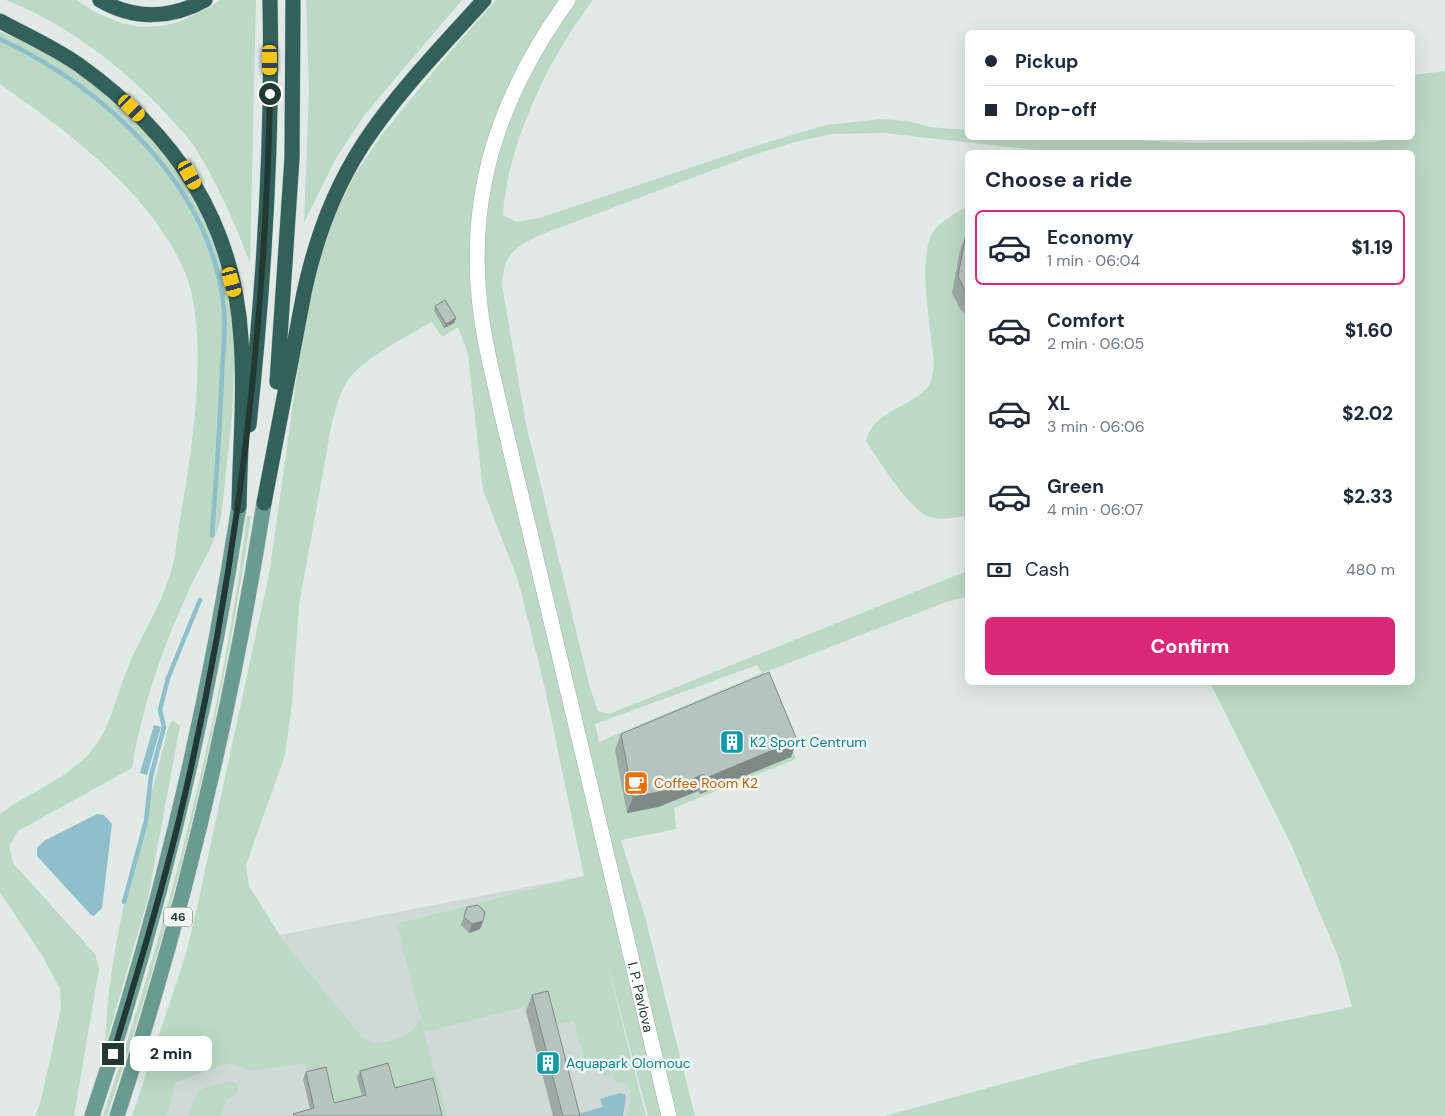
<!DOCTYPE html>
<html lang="en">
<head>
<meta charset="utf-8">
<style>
  :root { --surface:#fff; --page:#f2f2f3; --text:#1f2937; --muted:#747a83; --line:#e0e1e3; --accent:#db2777 }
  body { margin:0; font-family:"DM Sans",sans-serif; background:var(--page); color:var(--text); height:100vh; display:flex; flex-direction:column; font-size:19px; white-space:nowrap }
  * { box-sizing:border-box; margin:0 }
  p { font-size:16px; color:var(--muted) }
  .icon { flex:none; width:28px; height:28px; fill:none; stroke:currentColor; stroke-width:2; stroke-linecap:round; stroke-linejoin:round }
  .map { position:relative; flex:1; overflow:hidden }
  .sheet { position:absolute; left:965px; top:150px; width:450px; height:535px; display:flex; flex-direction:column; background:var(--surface); border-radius:8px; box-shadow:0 5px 20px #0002 }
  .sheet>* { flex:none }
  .banner { position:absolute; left:965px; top:30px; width:450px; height:110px; border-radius:8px; box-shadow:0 5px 20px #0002; display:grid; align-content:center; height:110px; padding:0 20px; background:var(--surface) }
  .end { position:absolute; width:22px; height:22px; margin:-11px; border:6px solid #233833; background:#fff; box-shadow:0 0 0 2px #fff }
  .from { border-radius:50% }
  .bubble { position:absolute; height:35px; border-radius:8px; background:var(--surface); box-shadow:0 5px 20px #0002; font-size:16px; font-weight:800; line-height:35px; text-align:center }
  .car { position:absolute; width:15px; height:30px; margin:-15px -8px; border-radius:6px; box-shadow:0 0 4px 1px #0007; background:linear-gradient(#f5c518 24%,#345 0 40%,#f5c518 0 76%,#345 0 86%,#f5c518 0) }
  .banner b { display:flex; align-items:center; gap:18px; height:48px; font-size:19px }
  .banner b+b { border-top:1px solid var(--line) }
  .banner i { width:12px; height:12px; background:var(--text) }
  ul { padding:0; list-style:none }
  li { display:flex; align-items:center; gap:15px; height:75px; margin:0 10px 8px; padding:0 10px; border:2px solid transparent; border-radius:8px }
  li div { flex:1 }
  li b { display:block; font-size:19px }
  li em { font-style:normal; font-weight:800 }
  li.selected { border-color:var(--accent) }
  li>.icon { width:45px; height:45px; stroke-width:1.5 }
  h2 { padding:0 20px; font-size:22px; line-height:60px }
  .pay { display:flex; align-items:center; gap:12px; height:55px; padding:0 20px; font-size:19px }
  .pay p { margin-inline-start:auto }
  .button { display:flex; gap:10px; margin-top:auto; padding:10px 20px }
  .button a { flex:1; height:58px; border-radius:8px; background:var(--accent); color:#fff; font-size:20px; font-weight:800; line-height:58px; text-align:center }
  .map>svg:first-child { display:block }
  .built { fill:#cfd9d5 }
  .green { fill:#bbd9c4; fill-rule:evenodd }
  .water { fill:#8ebfca }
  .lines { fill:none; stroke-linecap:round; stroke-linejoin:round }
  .stream { stroke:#8ebfca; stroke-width:4.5 }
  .minor-casing { stroke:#a4b1ad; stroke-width:16 }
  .major-casing { stroke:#c1c7c6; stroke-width:16 }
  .highway-casing { stroke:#c1c7c6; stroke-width:16 }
  .minor { stroke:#fff; stroke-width:15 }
  .major { stroke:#699b8f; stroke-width:15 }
  .highway { stroke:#326159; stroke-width:15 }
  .wall { fill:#9da9a4 }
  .shaded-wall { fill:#7f8986 }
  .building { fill:#b6c4bf; stroke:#7f8986 }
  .route { stroke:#233833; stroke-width:6 }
  .labels { text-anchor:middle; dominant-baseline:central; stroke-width:5; stroke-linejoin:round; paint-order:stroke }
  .shield { fill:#f1f7f4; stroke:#61716d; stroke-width:1 }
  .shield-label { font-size:12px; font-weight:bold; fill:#233833 }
  .culture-label { font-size:14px; fill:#0d838f; stroke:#f1f7f4; text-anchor:start }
  .food-label { font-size:14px; fill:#c56008; stroke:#f1f7f4; text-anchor:start }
  .street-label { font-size:14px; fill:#233833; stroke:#f1f7f4 }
</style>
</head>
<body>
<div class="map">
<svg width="1445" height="1116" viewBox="0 0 1445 1116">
  <rect width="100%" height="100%" fill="#e1eae6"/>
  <path class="built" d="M584,876L643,1116H139L207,949Z"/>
  <path class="green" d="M6,0H76L97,13L121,23L140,27L162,26L179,22L209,8L220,0H256L250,263C234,222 218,183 194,146C188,137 179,128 172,120C127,70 69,25 6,0Z
    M306,0H462L365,114L335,160L304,223L309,90Z
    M496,0H593C550,55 507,145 503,215L517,222L539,218L752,147L826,125L882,119L908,121L929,127L967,130L968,138H1095L1195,143L1368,142L1382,141L1386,138H1412L1413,75L1445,71V1116H885L1091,1060L1352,1007L1339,959L1291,844L1210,683L1412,682V152H1108L1035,150L884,133L832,134L795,142L753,155L540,235C515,247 503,255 502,285L526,424L590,688L598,711L609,714L967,571V597L946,602L763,673L796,759L674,808L676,829L621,840L645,917L695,1116H648L604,951L646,1116H627L631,1097L630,1089L625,1084L616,1082L613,1075L605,1076L600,1061L586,1064L574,1021L556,1025L552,1007L526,1011L524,1007L425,1032L396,924L584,876L544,684L518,580L483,490L468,354L458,327L442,337L432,322C409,335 364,358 349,379C340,390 336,409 332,422L299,605L292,703L285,755L246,865L249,886L284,942L361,1036C366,1039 372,1044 379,1043C393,1041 418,1034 420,1017L447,1116L332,1110L309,1077L305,1063L251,1071L229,1063L176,1082L167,1116H132L186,954L198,903L270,569L300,353L312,284L330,226L354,176L380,137L443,60ZM757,665L762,673L599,742L595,724Z
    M0,32C91,67 166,133 206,222C213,238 221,257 225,274C238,334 235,394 228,454C225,476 224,500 220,522C215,543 197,572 188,592C161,652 143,704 132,768L18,831L9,846L13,863L95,954L99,969L74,1116H35L40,1104L53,1046L61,1007L60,989L43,957L0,892V814C26,794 62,781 85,758C110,734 115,698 128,667C140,637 161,606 170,575C176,557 177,537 180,519C192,452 211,332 184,270C150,192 67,131 0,84Z
    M967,207V516C954,517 943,521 930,517C912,513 877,458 866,441C873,411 909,408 927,388C933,381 933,370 934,362C931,331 917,257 933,232C940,222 956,212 967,207Z
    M247,516H251C221,721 173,920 107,1116H103C168,921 222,720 247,516Z
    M173,720L180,726L148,898L105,1047C108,939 143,833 168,728Z
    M232,1081L237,1084L238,1090L234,1096L227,1098L221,1116H189C198,1083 200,1089 232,1081Z"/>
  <path class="water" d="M154,725L161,727L147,775L140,773Z
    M97,814L104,815L112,824L102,908L94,916L91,915L37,856V848L44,841Z
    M620,1093L625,1094L626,1097L623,1116H578V1114L603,1107L600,1099Z"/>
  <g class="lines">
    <path class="stream" d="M0,39C106,89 212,186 224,309C226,330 223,352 222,373C220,427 216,481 212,535
      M124,902L146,821L151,776L164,727L160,710L168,678L200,600"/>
    <defs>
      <g id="minor">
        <path id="s1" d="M568,0C499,96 465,195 481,314C485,347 494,379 501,411L669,1116"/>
      </g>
      <path id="major" d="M92,1116C159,916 207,714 239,506
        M117,1116C184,913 231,713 264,503"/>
      <path id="highway" d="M100,0C134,20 171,19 205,0
        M0,21C26,35 55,48 79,65C174,133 234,220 241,339C245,394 240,450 239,506
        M277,382L292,158L293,0
        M249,425C264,284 273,142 270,0
        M264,503L304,293C315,241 333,191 362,146C394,96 444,44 484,0"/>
    </defs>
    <use href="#minor" class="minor-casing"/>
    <use href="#major" class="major-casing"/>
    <use href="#highway" class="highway-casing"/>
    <use href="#minor" class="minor"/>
    <use href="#major" class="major"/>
    <use href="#highway" class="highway"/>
  </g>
  <path class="wall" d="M968,232V316L960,309L952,293L960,250L966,234Z
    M435,306L456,318L454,323L444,328L434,310Z
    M621,734L797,740L791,757L700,794L698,791L658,807L627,813L615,750Z
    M467,907L483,921L480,929L469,933L461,925Z
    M532,995L580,1116H553L526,1011Z
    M360,1071L395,1088L442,1116H293V1114L310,1109L303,1079L306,1072L334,1103L362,1096L357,1078Z"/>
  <path class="shaded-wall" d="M456,318L454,323L444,328L446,324Z
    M797,740L791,757L700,794L706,778Z
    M704,774L698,791L658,807L627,813L633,797Z
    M483,921L480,929L469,933L472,924Z"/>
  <path class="building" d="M968,232V295L966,293L958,276L966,234Z
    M445,300L456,318L446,324L435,306Z
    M769,672L797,740L706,778L704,774L664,791L633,797L621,734Z
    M478,905L485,912L483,921L472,924L464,917L467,907Z
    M548,991L580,1116H563L532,995Z
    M388,1063L395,1088L433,1078L442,1116H294L293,1114L314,1108L306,1072L326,1067L334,1103L366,1095L360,1071Z"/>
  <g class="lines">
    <path class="route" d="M113,1054C138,971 163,888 183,803C237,570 265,333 270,94"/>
  </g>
  <defs>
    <symbol id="building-square" viewBox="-11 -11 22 22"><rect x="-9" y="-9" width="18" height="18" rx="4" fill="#0f9aa8" stroke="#f1f7f4"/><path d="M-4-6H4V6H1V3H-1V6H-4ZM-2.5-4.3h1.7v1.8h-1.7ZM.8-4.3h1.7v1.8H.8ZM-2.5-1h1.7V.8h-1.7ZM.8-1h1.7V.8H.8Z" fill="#fff"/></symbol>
    <symbol id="cafe-square" viewBox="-11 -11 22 22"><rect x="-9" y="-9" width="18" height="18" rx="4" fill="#e8710a" stroke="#f1f7f4"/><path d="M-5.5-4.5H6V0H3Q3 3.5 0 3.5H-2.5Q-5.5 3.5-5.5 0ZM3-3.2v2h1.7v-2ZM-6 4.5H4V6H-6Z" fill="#fff"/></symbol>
  </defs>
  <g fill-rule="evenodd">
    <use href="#building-square" x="718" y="728" width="28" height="28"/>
    <use href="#cafe-square" x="622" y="769" width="28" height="28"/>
    <use href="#building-square" x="534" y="1049" width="28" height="28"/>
  </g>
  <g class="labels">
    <rect class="shield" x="164" y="907.5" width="28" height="19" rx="4"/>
    <g class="shield-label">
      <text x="178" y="917">46</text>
    </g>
    <g class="culture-label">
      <text x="750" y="742">K2 Sport Centrum</text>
      <text x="566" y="1063">Aquapark Olomouc</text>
    </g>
    <g class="food-label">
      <text x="654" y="783">Coffee Room K2</text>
    </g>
    <g class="street-label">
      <text stroke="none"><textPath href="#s1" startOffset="1036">I. P. Pavlova</textPath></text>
    </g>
  </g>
</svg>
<i class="end from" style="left:270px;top:94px"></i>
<i class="end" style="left:113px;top:1054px"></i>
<div class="bubble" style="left:130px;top:1036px;width:82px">2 min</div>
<i class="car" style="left:270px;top:60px;rotate:180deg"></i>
<i class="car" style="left:132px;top:108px;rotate:135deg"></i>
<i class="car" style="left:190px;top:175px;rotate:151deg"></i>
<i class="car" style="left:232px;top:282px;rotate:165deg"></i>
<div class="banner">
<b><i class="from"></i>Pickup</b>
<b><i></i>Drop-off</b>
</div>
<section class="sheet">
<h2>Choose a ride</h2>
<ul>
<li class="selected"><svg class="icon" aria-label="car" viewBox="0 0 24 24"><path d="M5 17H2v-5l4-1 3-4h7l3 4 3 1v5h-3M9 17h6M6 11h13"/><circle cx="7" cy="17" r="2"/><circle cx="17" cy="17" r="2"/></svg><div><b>Economy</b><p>1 min · 06:04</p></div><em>$1.19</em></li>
<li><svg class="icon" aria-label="car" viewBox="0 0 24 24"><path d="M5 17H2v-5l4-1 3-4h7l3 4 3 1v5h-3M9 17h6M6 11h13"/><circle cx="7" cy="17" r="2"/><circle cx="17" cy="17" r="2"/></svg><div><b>Comfort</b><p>2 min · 06:05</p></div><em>$1.60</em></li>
<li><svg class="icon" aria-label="car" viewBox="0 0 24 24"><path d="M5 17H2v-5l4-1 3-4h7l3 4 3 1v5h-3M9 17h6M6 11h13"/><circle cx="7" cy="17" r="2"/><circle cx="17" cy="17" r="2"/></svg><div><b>XL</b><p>3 min · 06:06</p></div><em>$2.02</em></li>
<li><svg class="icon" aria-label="car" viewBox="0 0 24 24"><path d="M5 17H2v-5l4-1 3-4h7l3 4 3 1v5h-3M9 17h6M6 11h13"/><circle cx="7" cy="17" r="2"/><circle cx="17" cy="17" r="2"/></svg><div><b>Green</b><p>4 min · 06:07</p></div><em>$2.33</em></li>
</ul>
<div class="pay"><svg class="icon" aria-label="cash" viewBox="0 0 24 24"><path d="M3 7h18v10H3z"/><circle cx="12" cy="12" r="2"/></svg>Cash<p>480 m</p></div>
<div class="button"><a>Confirm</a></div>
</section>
</div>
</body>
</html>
